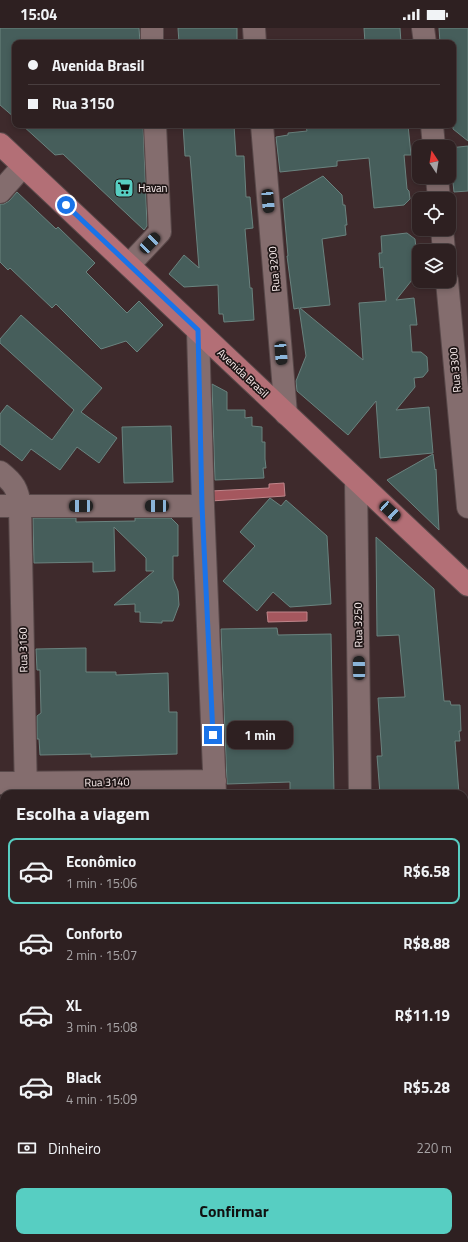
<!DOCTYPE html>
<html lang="pt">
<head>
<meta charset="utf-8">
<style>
  :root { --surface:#2e2021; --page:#3a2d2e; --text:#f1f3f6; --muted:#a7a3a5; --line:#493e3f; --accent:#57cec2 }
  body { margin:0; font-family:"Titillium Web",sans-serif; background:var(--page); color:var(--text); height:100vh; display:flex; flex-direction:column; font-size:15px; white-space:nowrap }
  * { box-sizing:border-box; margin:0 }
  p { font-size:13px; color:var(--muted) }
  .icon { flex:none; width:22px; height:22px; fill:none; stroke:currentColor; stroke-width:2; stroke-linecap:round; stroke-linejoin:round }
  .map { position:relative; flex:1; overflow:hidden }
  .panel { position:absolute; left:0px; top:762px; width:468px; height:452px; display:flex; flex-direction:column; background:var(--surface); border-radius:12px 12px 0 0; box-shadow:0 2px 6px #0003,0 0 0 1px var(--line) }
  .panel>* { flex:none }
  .banner { position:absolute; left:12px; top:12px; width:444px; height:88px; border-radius:8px; box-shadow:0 2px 6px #0003,0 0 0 1px var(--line); display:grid; align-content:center; height:88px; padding:0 16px; background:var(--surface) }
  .needle { width:26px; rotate:348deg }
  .buttons { position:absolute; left:412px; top:112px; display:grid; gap:8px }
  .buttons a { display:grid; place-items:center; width:44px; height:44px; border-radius:8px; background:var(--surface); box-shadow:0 2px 6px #0003,0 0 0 1px var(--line); font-size:20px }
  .end { position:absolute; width:18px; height:18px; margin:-9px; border:5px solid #1a73e8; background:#fff; box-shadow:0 0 0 2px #fff }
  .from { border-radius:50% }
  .bubble { position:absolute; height:28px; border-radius:8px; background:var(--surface); box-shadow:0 2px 6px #0003,0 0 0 1px var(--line); font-size:13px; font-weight:700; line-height:28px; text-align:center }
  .car { position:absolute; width:12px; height:24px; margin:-12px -6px; border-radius:5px; box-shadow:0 0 3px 1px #0007; background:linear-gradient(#222 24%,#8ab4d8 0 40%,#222 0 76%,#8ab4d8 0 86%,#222 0) }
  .banner b { display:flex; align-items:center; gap:14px; height:38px; font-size:15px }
  .banner b+b { border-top:1px solid var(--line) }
  .banner i { width:10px; height:10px; background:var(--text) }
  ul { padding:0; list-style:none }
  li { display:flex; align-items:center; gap:12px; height:66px; margin:0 8px 6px; padding:0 8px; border:2px solid transparent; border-radius:8px }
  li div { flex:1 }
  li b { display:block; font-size:15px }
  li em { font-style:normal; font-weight:700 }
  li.selected { border-color:var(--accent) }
  li>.icon { width:36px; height:36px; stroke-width:1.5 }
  h2 { padding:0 16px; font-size:18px; line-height:48px }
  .pay { display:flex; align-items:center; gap:10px; height:44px; padding:0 16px; font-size:15px }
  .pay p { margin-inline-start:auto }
  .cta { display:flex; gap:8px; margin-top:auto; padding:8px 16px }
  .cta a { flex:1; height:46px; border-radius:8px; background:var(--accent); color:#111; font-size:16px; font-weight:700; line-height:46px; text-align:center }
  .status { display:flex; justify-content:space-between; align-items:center; height:28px; padding:0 20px; background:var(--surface); direction:ltr }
  .status svg { height:11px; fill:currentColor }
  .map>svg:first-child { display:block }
  .water { fill:#a5575e; stroke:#bf858a }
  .building { fill:#465e5b; stroke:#6a837f }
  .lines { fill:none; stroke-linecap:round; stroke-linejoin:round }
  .minor-casing { stroke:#584849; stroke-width:24 }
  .major-casing { stroke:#584849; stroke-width:24 }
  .minor { stroke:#846d6e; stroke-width:22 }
  .major { stroke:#b36f76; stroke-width:22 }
  .route { stroke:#1a73e8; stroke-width:5 }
  .labels { text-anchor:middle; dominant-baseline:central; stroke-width:3.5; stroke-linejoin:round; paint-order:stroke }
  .poi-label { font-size:11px; fill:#fdf0f0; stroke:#1f1616; text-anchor:start }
  .street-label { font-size:11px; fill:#fdf0f0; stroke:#1f1616 }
</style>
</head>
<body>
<div class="status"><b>15:04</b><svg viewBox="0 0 49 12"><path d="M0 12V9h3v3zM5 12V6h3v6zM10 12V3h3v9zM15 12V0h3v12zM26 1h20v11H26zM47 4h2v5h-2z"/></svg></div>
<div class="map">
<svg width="468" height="1214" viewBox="0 0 468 1214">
  <rect width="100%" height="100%" fill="#3e2a2c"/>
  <path class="water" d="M284,455L285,468L211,473V463L269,460V456Z
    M267,584H307V593L268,594Z"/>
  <path class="building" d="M0,0H139L140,15H15V90L0,77Z
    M178,0H237V15H179Z
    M364,0H400L401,15H365Z
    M439,0H468V113L453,101V15H440Z
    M22,97H143L147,198L144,202L63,126L55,127Z
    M183,97H234L236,128H244L246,169H250L253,200L245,201L250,260H252L254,292L224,294L223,286H219L218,257L184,259L169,246L184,227L199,240L190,128H185Z
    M317,97H408L411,127H404L407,161L409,163L410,171L404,177L374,180L369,130L337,133V138L280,144L276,109L288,107V105L307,103L306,98Z
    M468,118V163L454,164L451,136H449V120Z
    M323,148L342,167L343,177H345L347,197H345L346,207L322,211L330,277L300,280L363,332L359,275L386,273L383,239L380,240L379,225H382L381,208L407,205L415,211L417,229L414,232L416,247L396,272L414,270L417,297H410L412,324H421L427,329L428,343L423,349L414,350L415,359L396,382L429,379L433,425L380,430L376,373L348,407L297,363L296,353L306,328L299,280L294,281L287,228H288L283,171Z
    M17,164L56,201L58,199L95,235L86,244L127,285L139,273L163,297L137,324L126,313L101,321L56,276L52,280L10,240L8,242L0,234V176H4L9,173Z
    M21,287L102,360L81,384L117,410L99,435L77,419L60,442L31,421L22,433L0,416V386L7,377L52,412L74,382L0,315V311Z
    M212,356L227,364V382H245V390L252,389V398L262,399V414H265V431L266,440H263L264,450L215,452Z
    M171,398L173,454L124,455L122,399Z
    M433,426L435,442L436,441L439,502L387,452Z
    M270,470L281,478L286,472L327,508L331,576L290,579L273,564L257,583L223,553L255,518L240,504Z
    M33,490H76V494L135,493V490H171L178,497V528H173V551L178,563L179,577L173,593H162V595L140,594V584H135V576L114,577L154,543H146V530L114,499L115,543L93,544V534L34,535Z
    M376,509L434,561L444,673H450L451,677H460L461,703H459L460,713H455L459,766H380L377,728H382L378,670L405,669L399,607L377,608Z
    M277,600L278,607L331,606L334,766H290V754L227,756L221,601Z
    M86,620V644H116V647L168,645L169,684H177V726L91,729V726L40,727L39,711H37V688L41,685L40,642H37L36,621Z"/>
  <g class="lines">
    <defs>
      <path id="minor" d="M152,0V15
        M254,0L255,15
        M423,0L425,15
        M262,97L286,386
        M432,97L434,119
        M437,149L439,171
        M0,164L23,138
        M442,201L444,223
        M129,237L160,204L155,97
        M447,253L468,479
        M198,303L203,478L215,766
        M0,444C14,455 18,461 20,479L26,766
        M356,452L360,766
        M0,478H203
        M0,755L215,753
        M50,1210V1214
        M213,1210V1214
        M373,1214V1210"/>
      <path id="major" d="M0,116L468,557
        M0,1094H4
        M0,1116H4
        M464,1131L468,1130
        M464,1160H468"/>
    </defs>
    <use href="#minor" class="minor-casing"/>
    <use href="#major" class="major-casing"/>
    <use href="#minor" class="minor"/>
    <use href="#major" class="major"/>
  </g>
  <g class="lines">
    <path class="route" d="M66,177L198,302L202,478L213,707"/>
  </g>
  <defs>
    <symbol id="supermarket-square" viewBox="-11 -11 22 22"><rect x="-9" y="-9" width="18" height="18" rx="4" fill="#57cec2" stroke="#1f1616"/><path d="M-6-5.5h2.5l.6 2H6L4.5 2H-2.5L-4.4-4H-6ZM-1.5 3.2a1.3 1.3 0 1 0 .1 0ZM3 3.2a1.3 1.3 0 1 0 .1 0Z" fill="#111"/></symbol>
  </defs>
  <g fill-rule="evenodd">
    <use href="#supermarket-square" x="113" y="149" width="22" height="22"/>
  </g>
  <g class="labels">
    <g class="poi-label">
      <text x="138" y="160">Havan</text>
    </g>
    <g class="street-label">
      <text transform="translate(274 241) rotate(-95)">Rua 3200</text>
      <text transform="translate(455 342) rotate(-95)">Rua 3300</text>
      <text transform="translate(243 345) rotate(43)">Avenida Brasil</text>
      <text transform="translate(358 597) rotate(-91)">Rua 3250</text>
      <text transform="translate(23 622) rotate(-91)">Rua 3160</text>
      <text transform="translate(107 754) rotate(-1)">Rua 3140</text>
    </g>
  </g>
</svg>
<div class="buttons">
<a><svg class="needle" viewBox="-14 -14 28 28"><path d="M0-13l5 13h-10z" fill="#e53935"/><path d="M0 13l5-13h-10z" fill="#a7a3a5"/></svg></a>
<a><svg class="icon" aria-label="locate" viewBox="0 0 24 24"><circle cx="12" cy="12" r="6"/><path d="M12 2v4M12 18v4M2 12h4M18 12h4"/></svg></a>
<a><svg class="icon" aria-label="layers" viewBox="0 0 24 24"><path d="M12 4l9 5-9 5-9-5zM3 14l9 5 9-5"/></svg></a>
</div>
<i class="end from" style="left:66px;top:177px"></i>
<i class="end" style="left:213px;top:707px"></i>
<div class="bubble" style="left:227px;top:693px;width:66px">1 min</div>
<i class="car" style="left:268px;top:173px;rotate:175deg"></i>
<i class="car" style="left:150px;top:215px;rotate:44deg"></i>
<i class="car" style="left:281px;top:325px;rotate:175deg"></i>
<i class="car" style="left:81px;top:478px;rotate:270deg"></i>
<i class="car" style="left:157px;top:478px;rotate:270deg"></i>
<i class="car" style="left:390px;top:483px;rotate:133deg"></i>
<i class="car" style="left:359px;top:640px;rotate:359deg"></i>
<div class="banner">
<b><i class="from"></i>Avenida Brasil</b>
<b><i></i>Rua 3150</b>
</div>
<section class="panel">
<h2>Escolha a viagem</h2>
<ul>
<li class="selected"><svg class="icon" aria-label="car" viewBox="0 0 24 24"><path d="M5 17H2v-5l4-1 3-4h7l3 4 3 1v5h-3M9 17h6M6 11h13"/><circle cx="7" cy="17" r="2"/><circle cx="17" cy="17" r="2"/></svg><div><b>Econômico</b><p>1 min · 15:06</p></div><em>R$6.58</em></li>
<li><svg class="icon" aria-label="car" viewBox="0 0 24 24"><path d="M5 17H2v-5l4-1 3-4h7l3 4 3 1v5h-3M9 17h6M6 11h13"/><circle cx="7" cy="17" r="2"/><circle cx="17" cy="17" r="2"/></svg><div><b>Conforto</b><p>2 min · 15:07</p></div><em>R$8.88</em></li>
<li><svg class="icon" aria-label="car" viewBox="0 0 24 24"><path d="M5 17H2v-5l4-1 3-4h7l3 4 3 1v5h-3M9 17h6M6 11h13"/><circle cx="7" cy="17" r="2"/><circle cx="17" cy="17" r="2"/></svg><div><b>XL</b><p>3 min · 15:08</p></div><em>R$11.19</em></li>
<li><svg class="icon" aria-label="car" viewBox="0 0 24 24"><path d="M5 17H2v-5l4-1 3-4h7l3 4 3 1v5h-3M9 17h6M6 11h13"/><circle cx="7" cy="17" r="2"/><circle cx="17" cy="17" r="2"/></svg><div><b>Black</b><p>4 min · 15:09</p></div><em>R$5.28</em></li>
</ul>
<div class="pay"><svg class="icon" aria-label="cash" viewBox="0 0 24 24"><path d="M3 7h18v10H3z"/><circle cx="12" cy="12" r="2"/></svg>Dinheiro<p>220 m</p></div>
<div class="cta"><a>Confirmar</a></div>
</section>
</div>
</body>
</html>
